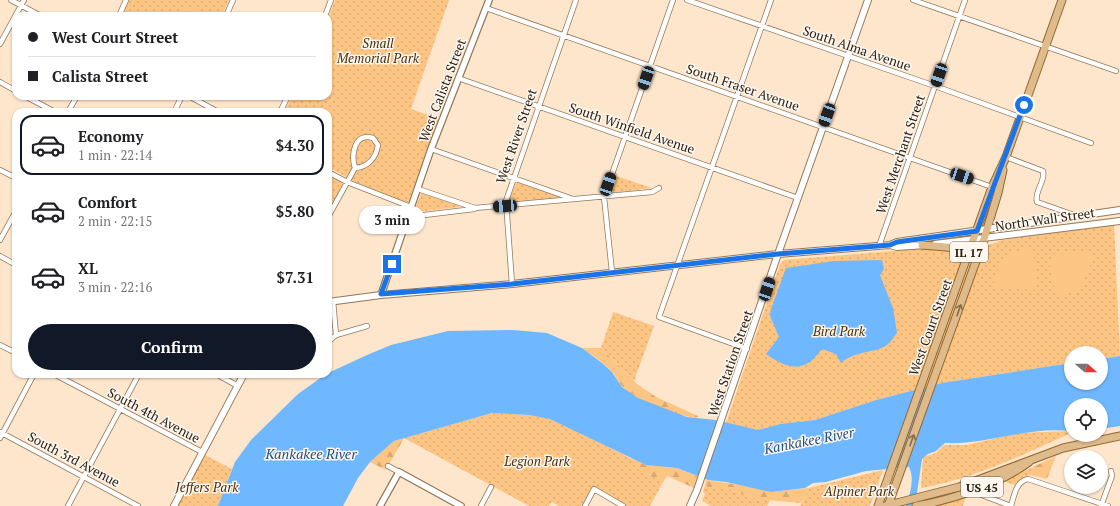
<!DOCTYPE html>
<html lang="en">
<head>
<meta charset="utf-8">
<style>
  :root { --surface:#fff; --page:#f6f6f6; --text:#202124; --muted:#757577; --line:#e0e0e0; --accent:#111827 }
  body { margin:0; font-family:"PT Serif",serif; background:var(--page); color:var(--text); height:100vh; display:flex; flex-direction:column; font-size:15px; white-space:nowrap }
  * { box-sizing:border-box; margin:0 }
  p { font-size:13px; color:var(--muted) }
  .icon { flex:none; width:22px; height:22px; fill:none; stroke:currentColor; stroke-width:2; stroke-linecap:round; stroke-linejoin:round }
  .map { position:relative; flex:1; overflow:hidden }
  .side { position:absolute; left:12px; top:108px; width:320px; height:270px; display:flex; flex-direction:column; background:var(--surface); border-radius:12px; box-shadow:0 1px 3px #0004 }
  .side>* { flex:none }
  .hud { position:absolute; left:12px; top:12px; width:320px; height:88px; border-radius:12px; box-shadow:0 1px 3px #0004; display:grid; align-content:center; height:88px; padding:0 16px; background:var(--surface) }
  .needle { width:26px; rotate:110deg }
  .fabs { position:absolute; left:1064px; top:346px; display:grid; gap:8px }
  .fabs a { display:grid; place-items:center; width:44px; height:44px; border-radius:50%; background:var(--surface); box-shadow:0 1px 3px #0004; font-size:20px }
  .end { position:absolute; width:18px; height:18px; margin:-9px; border:5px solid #1a73e8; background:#fff; box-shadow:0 0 0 2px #fff }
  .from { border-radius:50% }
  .bubble { position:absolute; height:28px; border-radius:14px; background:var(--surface); box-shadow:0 1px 3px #0004; font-size:13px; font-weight:600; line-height:28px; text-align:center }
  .car { position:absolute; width:12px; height:24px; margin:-12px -6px; border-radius:5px; box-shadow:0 0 3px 1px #0007; background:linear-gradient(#222 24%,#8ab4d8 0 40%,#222 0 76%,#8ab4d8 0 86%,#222 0) }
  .hud b { display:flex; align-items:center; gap:14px; height:38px; font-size:15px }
  .hud b+b { border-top:1px solid var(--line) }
  .hud i { width:10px; height:10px; background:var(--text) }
  ul { padding:7px 0 0; list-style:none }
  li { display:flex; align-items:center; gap:12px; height:60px; margin:0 8px 6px; padding:0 8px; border:2px solid transparent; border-radius:12px }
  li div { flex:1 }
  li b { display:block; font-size:15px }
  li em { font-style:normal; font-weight:600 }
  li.current { border-color:var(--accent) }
  li>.icon { width:36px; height:36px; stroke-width:1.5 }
  .button { display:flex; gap:8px; margin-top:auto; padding:8px 16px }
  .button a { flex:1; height:46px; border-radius:24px; background:var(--accent); color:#fff; font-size:16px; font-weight:600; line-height:46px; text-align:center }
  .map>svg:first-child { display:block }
  .grass { fill:url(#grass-dots) }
  .forest { fill:url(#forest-firs) }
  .pitch { fill:#fdc583 }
  .water { fill:#6fb7ff }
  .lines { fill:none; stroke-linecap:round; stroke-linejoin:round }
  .minor-casing { stroke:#93795a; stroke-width:6 }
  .tertiary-casing { stroke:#93795a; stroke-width:8 }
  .secondary-casing { stroke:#93795a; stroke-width:8 }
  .primary-casing { stroke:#926730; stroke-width:9 }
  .minor { stroke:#fff; stroke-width:4.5 }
  .tertiary { stroke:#fff; stroke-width:5.5 }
  .secondary { stroke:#fff; stroke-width:6 }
  .primary { stroke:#dfbb8c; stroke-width:7 }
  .oneway { stroke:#856e50 }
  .route { stroke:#1a73e8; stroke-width:5 }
  .labels { text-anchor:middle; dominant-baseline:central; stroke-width:3; stroke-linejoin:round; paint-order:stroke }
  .shield { fill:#fdf7f0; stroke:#6a6055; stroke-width:1 }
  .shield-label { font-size:12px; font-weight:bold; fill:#2b2013 }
  .park-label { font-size:13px; font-style:italic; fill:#492e09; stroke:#fdf7f0 }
  .street-label { font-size:13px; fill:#2b2013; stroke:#fdf7f0 }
  .water-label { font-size:14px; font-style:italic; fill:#205281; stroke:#fdf7f0 }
</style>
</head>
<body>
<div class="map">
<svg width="1120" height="506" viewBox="0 0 1120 506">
  <defs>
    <pattern id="grass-dots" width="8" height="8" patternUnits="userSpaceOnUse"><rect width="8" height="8" fill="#fdc583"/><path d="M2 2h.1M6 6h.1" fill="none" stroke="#d9a970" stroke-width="1.8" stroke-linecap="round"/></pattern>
    <pattern id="forest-firs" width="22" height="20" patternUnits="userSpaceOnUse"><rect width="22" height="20" fill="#fdc583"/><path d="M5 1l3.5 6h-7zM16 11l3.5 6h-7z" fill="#d9a970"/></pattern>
  </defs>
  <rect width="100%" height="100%" fill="#fee6cc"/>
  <path class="grass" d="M129,0H229L222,16H122Z
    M335,0H449L411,109L439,119L408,203L355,182L328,167V112H284L292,96H328V18Z
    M328,175L341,182L343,185L328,213Z
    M615,176H616L652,188L610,193L608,191Z
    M517,181L557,196L558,197L556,199L510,203L509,200Z
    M421,193L458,205L460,207L417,212L415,209Z
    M1114,224L1120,356L1101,359V353H1071V363L942,383L876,400L815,420L780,424L758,430L726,423L780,264L784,260L917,249L957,250L992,244L1002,240Z
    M613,312L654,326L634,381L601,348Z
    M492,413L529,415L553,419L630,458L668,473L650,506H627L593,487L581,506H559L552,502L549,506H529L404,438Z
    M1071,431V433C1022,455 974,479 921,488L923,457L936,453L944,445H967L1019,433Z
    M205,455L232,469L218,506H178Z
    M1035,466L1030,475L1022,479L1015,485L1003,481Z
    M883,470L870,506H800L809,488Z
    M705,485L710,488H726L757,499H771L767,506H711L702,501L705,494L703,492Z
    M966,496L963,506H938Z"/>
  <path class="forest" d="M582,348H601L637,384L656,397L698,416L697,418C678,416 635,401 622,386C618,382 616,375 611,371C603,362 592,355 582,348Z
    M404,438L386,470L370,462L394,441Z
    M1056,456L1047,479L1030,475L1035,466Z
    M633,460L646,465L677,468L699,477L694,488L667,476L663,482L635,468Z
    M706,480L755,487L771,492L809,488L801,503L757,499L726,488H710L705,485Z"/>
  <path class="pitch" d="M185,6L206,14L205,16H181Z
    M1026,248H1033L1037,288L1034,290L993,288C995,269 1005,252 1026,248Z
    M1091,253C1092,276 1080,293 1056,297L1049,261L1053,254Z"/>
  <path class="water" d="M882,260L884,269L880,275L893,308L897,333C894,336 892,341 889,343C878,354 857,349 841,363L836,354L822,349C818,353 815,358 811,361C796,373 779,363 766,354L779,337L770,316L771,309L786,268L834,261Z
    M513,330L547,333L582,348L602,363L612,372L622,387L638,398L687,417L716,420L758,430L780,424L815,420L876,400L942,383L1071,363V383H1101V359L1120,356V426L1101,429V405H1071V431C1027,426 988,445 945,443L936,451L928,454L922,459L915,506H906C910,493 915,480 909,467L866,471L826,482L813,483L805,488L771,492L726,482L708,480L677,468L646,465L550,419L529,415L492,413L394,441L370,462L358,478L343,506H218L235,462L251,440L298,394L326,374L367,355L391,345L448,331Z"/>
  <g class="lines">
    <defs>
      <path id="minor" d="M11,0L41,16
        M687,0L935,86L1091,143
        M913,0L1116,71
        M486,8L992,187
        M119,16L126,0
        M226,16L233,0
        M325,16L331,0
        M0,44L24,0
        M458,78L798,198
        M0,82L16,91
        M25,96L55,112
        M189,96L218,112
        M68,112L77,96
        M174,112L182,96
        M280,112L288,96
        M431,149L573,199
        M1006,157L1043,171C1046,181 1034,191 1037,202L1077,216
        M0,170L16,178
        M328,172L347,182L411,207
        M418,189L475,208L652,192L659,188
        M328,217L355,168C368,167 376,158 378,145L373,138C354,132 351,155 355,168
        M408,217L474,209
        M0,240L16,211
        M879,246L965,0
        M0,256L16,265
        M612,272L604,197L673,0
        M512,284L506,201L576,0
        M333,301L336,335
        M328,342L336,335L367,326
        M0,345L16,353
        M747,349L659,317L771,0
        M54,374L202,452
        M216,374L238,386
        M0,432L138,506
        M0,438L34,374
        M388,466L399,472
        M979,494L1011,506
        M68,506L139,374
        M481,506L491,487
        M585,506L594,489L623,506
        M1011,506C1014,496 1016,481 1028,479L1108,506
        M1101,506L1112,476L1111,471"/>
      <path id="tertiary" d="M381,295L431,149L489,0
        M380,506L399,472L461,506"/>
      <path id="secondary" d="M935,244L1120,221
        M890,245L897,247L926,245
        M328,302L381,295L512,284L778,254L890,245L897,242L1120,210
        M174,506L244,374
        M690,506L697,490L778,254L868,0"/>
      <path id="primary" d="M922,245L958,248L963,254L965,263
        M878,506L992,187L1006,157L1062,0
        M885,506L959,487L1063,448L1120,436
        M888,506L984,239L998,193L1003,170
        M916,506C952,500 999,484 1029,462"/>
    </defs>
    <use href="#minor" class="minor-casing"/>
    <use href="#tertiary" class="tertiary-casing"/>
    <use href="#secondary" class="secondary-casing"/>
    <use href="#primary" class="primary-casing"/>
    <use href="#minor" class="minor"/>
    <use href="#tertiary" class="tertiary"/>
    <use href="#secondary" class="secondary"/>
    <use href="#primary" class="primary"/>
  </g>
  <defs><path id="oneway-shaft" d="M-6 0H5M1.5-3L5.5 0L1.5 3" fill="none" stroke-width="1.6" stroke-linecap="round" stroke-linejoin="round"/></defs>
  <g class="oneway">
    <use href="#oneway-shaft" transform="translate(959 310) rotate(-71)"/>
    <use href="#oneway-shaft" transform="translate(912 440) rotate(-70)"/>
  </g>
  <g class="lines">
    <path class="route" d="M392,264L381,294L512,284L778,254L890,245L897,242L977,231L1024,105"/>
  </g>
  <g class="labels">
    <g class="shield">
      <rect x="950" y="242" width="38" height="20" rx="3"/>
      <rect x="961" y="477" width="42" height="20" rx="3"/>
    </g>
    <g class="shield-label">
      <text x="969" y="252">IL 17</text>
      <text x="982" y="487">US 45</text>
    </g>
    <g class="park-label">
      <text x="378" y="43">Small<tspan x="378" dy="15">Memorial Park</tspan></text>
      <text x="839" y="331">Bird Park</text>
      <text x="537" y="461">Legion Park</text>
      <text x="207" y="487">Jeffers Park</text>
      <text x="859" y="491">Alpiner Park</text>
    </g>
    <g class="street-label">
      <text transform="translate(857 48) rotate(19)">South Alma Avenue</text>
      <text transform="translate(743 87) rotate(19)">South Fraser Avenue</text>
      <text transform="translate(442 90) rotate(-69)">West Calista Street</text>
      <text transform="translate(632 128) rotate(19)">South Winfield Avenue</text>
      <text transform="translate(516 136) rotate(-71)">West River Street</text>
      <text transform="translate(900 154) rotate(-71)">West Merchant Street</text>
      <text transform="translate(1045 219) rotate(-8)">North Wall Street</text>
      <text transform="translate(930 327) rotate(-70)">West Court Street</text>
      <text transform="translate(730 363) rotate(-71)">West Station Street</text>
      <text transform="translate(154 415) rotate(28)">South 4th Avenue</text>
      <text transform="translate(74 459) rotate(28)">South 3rd Avenue</text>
    </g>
    <g class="water-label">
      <text transform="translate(809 440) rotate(-11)">Kankakee River</text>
      <text x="311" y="453">Kankakee River</text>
    </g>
  </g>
</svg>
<div class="fabs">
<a><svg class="needle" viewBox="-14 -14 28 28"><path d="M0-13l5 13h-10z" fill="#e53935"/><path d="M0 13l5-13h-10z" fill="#757577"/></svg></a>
<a><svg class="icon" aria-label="locate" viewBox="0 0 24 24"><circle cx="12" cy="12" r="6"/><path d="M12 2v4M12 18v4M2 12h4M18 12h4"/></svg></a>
<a><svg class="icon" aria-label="layers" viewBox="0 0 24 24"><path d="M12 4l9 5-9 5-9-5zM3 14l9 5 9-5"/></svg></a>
</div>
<i class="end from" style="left:1024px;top:105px"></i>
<i class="end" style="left:392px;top:264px"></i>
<div class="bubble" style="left:359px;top:206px;width:66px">3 min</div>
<i class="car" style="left:939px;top:75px;rotate:199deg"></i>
<i class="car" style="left:646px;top:78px;rotate:199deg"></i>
<i class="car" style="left:827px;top:115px;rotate:200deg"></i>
<i class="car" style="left:962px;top:176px;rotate:109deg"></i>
<i class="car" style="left:608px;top:184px;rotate:19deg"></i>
<i class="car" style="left:505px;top:206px;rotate:266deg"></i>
<i class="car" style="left:767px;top:289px;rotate:18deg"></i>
<div class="hud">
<b><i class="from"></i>West Court Street</b>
<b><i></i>Calista Street</b>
</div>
<section class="side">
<ul>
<li class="current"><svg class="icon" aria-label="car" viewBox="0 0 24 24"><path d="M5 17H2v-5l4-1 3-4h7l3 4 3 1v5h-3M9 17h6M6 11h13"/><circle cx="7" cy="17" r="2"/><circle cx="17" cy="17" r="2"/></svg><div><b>Economy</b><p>1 min · 22:14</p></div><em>$4.30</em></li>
<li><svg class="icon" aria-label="car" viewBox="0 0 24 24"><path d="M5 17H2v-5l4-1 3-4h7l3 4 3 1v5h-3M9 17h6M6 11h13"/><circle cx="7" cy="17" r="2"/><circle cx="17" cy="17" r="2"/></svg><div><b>Comfort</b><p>2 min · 22:15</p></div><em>$5.80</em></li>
<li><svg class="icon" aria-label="car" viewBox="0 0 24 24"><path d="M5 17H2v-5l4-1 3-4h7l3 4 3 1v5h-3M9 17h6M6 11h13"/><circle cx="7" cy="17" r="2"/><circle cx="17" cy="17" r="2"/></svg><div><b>XL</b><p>3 min · 22:16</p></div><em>$7.31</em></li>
</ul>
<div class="button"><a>Confirm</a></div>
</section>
</div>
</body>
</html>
